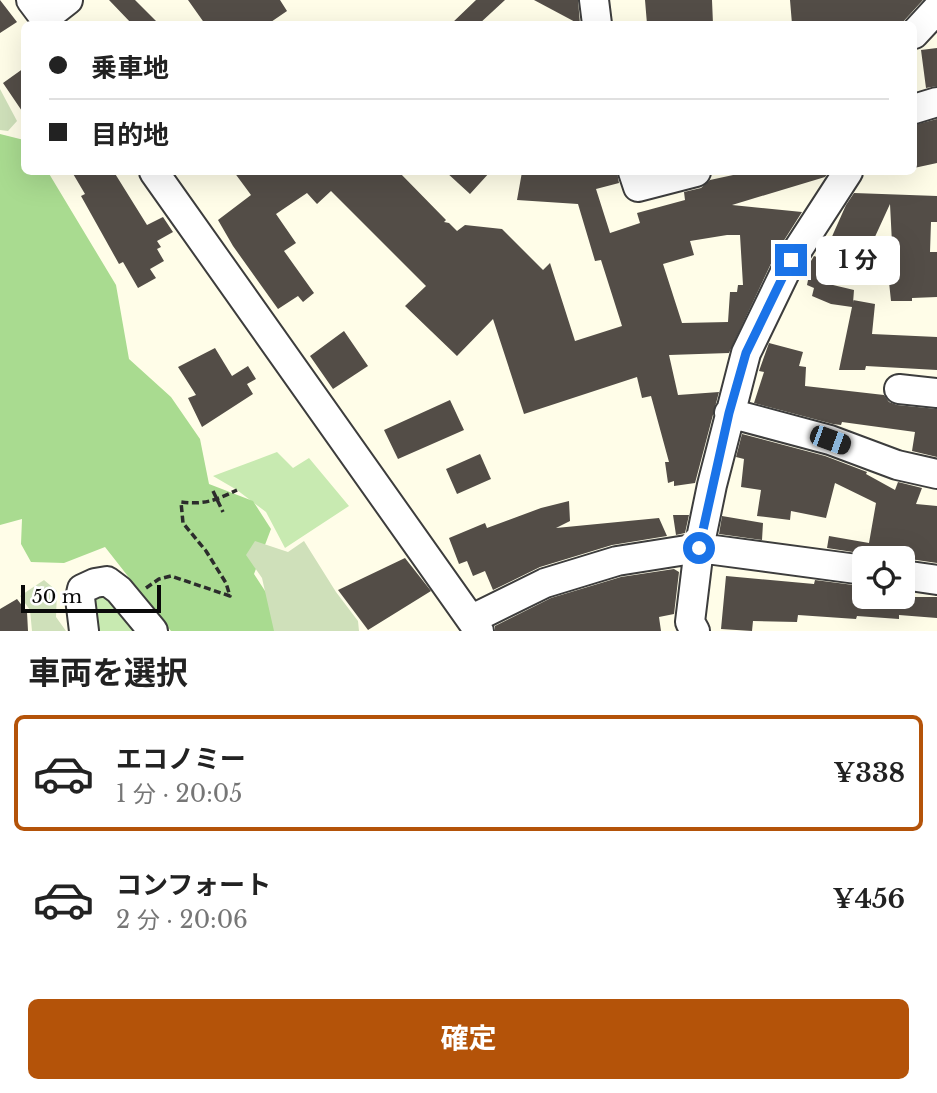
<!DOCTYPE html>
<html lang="ja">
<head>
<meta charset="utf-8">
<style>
  :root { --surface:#fff; --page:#f6f6f6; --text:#222; --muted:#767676; --line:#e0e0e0; --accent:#b45309 }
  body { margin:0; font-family:"Libre Baskerville","Noto Sans JP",serif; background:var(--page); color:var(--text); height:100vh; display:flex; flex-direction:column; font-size:26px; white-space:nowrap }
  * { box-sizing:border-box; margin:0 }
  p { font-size:23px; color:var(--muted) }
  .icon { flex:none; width:38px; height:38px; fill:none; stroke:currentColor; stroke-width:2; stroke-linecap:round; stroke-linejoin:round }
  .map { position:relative; height:631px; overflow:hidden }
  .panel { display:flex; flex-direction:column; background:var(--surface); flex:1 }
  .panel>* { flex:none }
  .hud { position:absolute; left:21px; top:21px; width:896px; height:154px; border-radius:10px; box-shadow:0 7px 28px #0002; display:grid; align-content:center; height:154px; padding:0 28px; background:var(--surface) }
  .controls { position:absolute; left:852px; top:546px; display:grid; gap:14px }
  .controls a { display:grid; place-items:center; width:63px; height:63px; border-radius:10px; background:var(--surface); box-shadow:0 7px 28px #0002; font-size:35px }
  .scale { position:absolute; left:21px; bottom:18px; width:140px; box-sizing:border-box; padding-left:7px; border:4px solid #0a0a0a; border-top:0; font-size:19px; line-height:24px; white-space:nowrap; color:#0a0a0a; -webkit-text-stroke:5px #fff; paint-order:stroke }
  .end { position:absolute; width:32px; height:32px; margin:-16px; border:9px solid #1a73e8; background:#fff; box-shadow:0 0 0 4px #fff }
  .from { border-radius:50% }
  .bubble { position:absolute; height:49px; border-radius:10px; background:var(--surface); box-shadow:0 7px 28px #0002; font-size:23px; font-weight:700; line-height:49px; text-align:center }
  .car { position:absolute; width:21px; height:42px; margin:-21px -10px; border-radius:9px; box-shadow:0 0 5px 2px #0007; background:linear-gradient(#222 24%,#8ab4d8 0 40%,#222 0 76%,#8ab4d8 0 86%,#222 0) }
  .hud b { display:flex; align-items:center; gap:24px; height:66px; font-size:26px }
  .hud b+b { border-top:2px solid var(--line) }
  .hud i { width:18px; height:18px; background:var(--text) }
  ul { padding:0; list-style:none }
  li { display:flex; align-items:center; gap:21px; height:116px; margin:0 14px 10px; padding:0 14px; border:4px solid transparent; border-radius:10px }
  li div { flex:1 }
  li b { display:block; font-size:26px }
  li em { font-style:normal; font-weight:700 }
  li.current { border-color:var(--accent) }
  li>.icon { width:63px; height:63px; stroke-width:1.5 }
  h2 { padding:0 28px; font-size:32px; line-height:84px }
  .primary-button { display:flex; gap:14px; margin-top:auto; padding:14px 28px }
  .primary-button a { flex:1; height:80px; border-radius:10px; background:var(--accent); color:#fff; font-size:28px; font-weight:700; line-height:80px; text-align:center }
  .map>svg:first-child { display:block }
  .green { fill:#c8eab1 }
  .forest { fill:#a9db90 }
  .cemetery { fill:#cfe0ba }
  .building { fill:#534d47; fill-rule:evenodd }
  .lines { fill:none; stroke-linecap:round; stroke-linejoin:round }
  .minor-casing { stroke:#3d3d3d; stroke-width:32 }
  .path { stroke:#2c2c2c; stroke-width:3.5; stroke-dasharray:7 3.5; stroke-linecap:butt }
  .minor { stroke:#fff; stroke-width:28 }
  .route { stroke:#1a73e8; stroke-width:9 }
</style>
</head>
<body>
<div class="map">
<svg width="937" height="631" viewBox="0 0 937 631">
  <rect width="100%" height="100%" fill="#fffde8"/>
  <path class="green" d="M277,452L293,468L309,458L349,506L285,548L266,512L237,490L213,476Z
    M114,570L163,631H75L69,581L87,571Z"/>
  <path class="forest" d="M0,134L24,140V172H48L116,285L129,359L171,397L200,439L209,484L253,501L271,529L254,574L280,614L313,631H171L105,547L64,563L31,562L21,544L22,519L0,525Z"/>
  <path class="cemetery" d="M0,89L17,121L8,131L0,130Z
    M255,541L288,552L304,541L336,592L358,621L359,631H274L262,578L246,555Z
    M44,580L57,591L56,617L66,631H32L30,610L20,596Z"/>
  <path class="building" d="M0,0L17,22L0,33Z
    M109,0H135L159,24H132Z
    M188,0H280L287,11L268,24H205Z
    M476,0H505L479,24H451Z
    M534,0H578L580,24H579Z
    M645,0H712L713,24H647Z
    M790,0H923L901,24H792Z
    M937,48V86L926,88L921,50Z
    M24,68V114L3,83Z
    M937,119V163L914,168V125Z
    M72,172H114L147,225L163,217L173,232L157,241L161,247L157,249L164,261L150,269L156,278L138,288L123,262L119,264L81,196L85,194Z
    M234,172H399L446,220L444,222L449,223L457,231L465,225L502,229L543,270L550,263L575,341L622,326L601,260L595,261L578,204L517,200L522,172L580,175V172H617L619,183L596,189L610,233L640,223L637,213L685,200L684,192L701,188L710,180L747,172H829L825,177L732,205L802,212L776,253L729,353L669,355L678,395L719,392L695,483L674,486V481L668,483L665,462H669L651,396L642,398L637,377L524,414L493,319L457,356L405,306L426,286L331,191L317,204L307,193L276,214L296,243L284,251L314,293L303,302L298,296L278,309L233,246L218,220L251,195ZM727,235H740L743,285H738L737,292H730L728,322L682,323L663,264L694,255L690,241Z
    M446,172H490L470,194Z
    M854,193L937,196V222H931L930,252H937V297L912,298V301H891L889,282H894L890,204L868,252L850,243L833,285L854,290L853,303V300L875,304L872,334L937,337V370L866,366L865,370H839L852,307L831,304L812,296L814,288L807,285L808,280L802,276L814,256L822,259L846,205Z
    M344,331L368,366L333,389L310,356Z
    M769,343L803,352L799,366L806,367L805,386L884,395L889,402L897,405L937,409V457L912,451L915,432L842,422L841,425L833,424L754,403L764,372L759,371Z
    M215,348L232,376L248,366L256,379L247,384L253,394L202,427L188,398L196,395L178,367Z
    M450,400L464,430L398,459L384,430Z
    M742,434L825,456L867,472L866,474L895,490L898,482L922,488L916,504L937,506V563L903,558H875L866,554L827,548L829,536L869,543L876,503L835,483L826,518L791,511L790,520L757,516L761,490L741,487L744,459L736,457Z
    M480,454L491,479L457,494L446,469Z
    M569,501L570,521L556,528L659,518L667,536L612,545L540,567L493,590L485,571L473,576L467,561L459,564L449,538L485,523L487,528L541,508Z
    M673,515H689L685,533L676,535Z
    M722,516L763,523L762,540L719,534Z
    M405,558L431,591L368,630L338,590Z
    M674,569L679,572L674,614L659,617L661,631H495V626L551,598L621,577Z
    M726,576L814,584L815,580L861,586L864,588V597H937V618L899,615V619L857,616L856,619L798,615L797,622L753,621L752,631L721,629Z
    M17,599L27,612L28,631H0V609Z"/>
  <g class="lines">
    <defs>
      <path id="minor" d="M31,0L49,24
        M594,0L597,24
        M45,18L68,0
        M914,34L937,9
        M914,109L937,102
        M154,172L479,631
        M633,172L638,187L696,172
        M899,389L937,393
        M729,413L830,440L897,465L937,474
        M903,575L937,580
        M472,619L545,583L617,561L699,548L864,570
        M84,631L80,598L82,589L95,583L107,581L119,590L153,631
        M695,631L690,622L699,548L712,485L746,353L791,260L848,172"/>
    </defs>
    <use href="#minor" class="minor-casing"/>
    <path class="path" d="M213,491L223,512
      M146,588L159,579L171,576L230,596L226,583L206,551L183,523L181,502C205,505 216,500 237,490"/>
    <use href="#minor" class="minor"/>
  </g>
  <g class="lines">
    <path class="route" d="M699,548L729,413L746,353L791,260"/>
  </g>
</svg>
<div class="controls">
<a><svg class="icon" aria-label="locate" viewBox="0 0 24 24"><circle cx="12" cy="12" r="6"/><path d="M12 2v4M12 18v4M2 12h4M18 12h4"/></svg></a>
</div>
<div class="scale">50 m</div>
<i class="end from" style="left:699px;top:548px"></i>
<i class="end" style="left:791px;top:260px"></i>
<div class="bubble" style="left:816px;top:236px;width:84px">1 分</div>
<i class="car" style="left:830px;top:440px;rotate:110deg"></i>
<div class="hud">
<b><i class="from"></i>乗車地</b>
<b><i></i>目的地</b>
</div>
</div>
<section class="panel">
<h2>車両を選択</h2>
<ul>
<li class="current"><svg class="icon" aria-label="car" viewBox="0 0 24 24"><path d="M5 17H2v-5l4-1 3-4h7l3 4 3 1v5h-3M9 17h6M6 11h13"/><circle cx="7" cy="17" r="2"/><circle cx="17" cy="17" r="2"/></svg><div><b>エコノミー</b><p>1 分 · 20:05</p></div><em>¥338</em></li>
<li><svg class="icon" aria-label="car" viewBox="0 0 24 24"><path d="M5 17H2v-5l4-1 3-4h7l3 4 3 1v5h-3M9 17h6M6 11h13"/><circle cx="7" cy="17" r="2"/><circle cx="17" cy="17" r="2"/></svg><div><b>コンフォート</b><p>2 分 · 20:06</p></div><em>¥456</em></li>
</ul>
<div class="primary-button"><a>確定</a></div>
</section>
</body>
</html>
